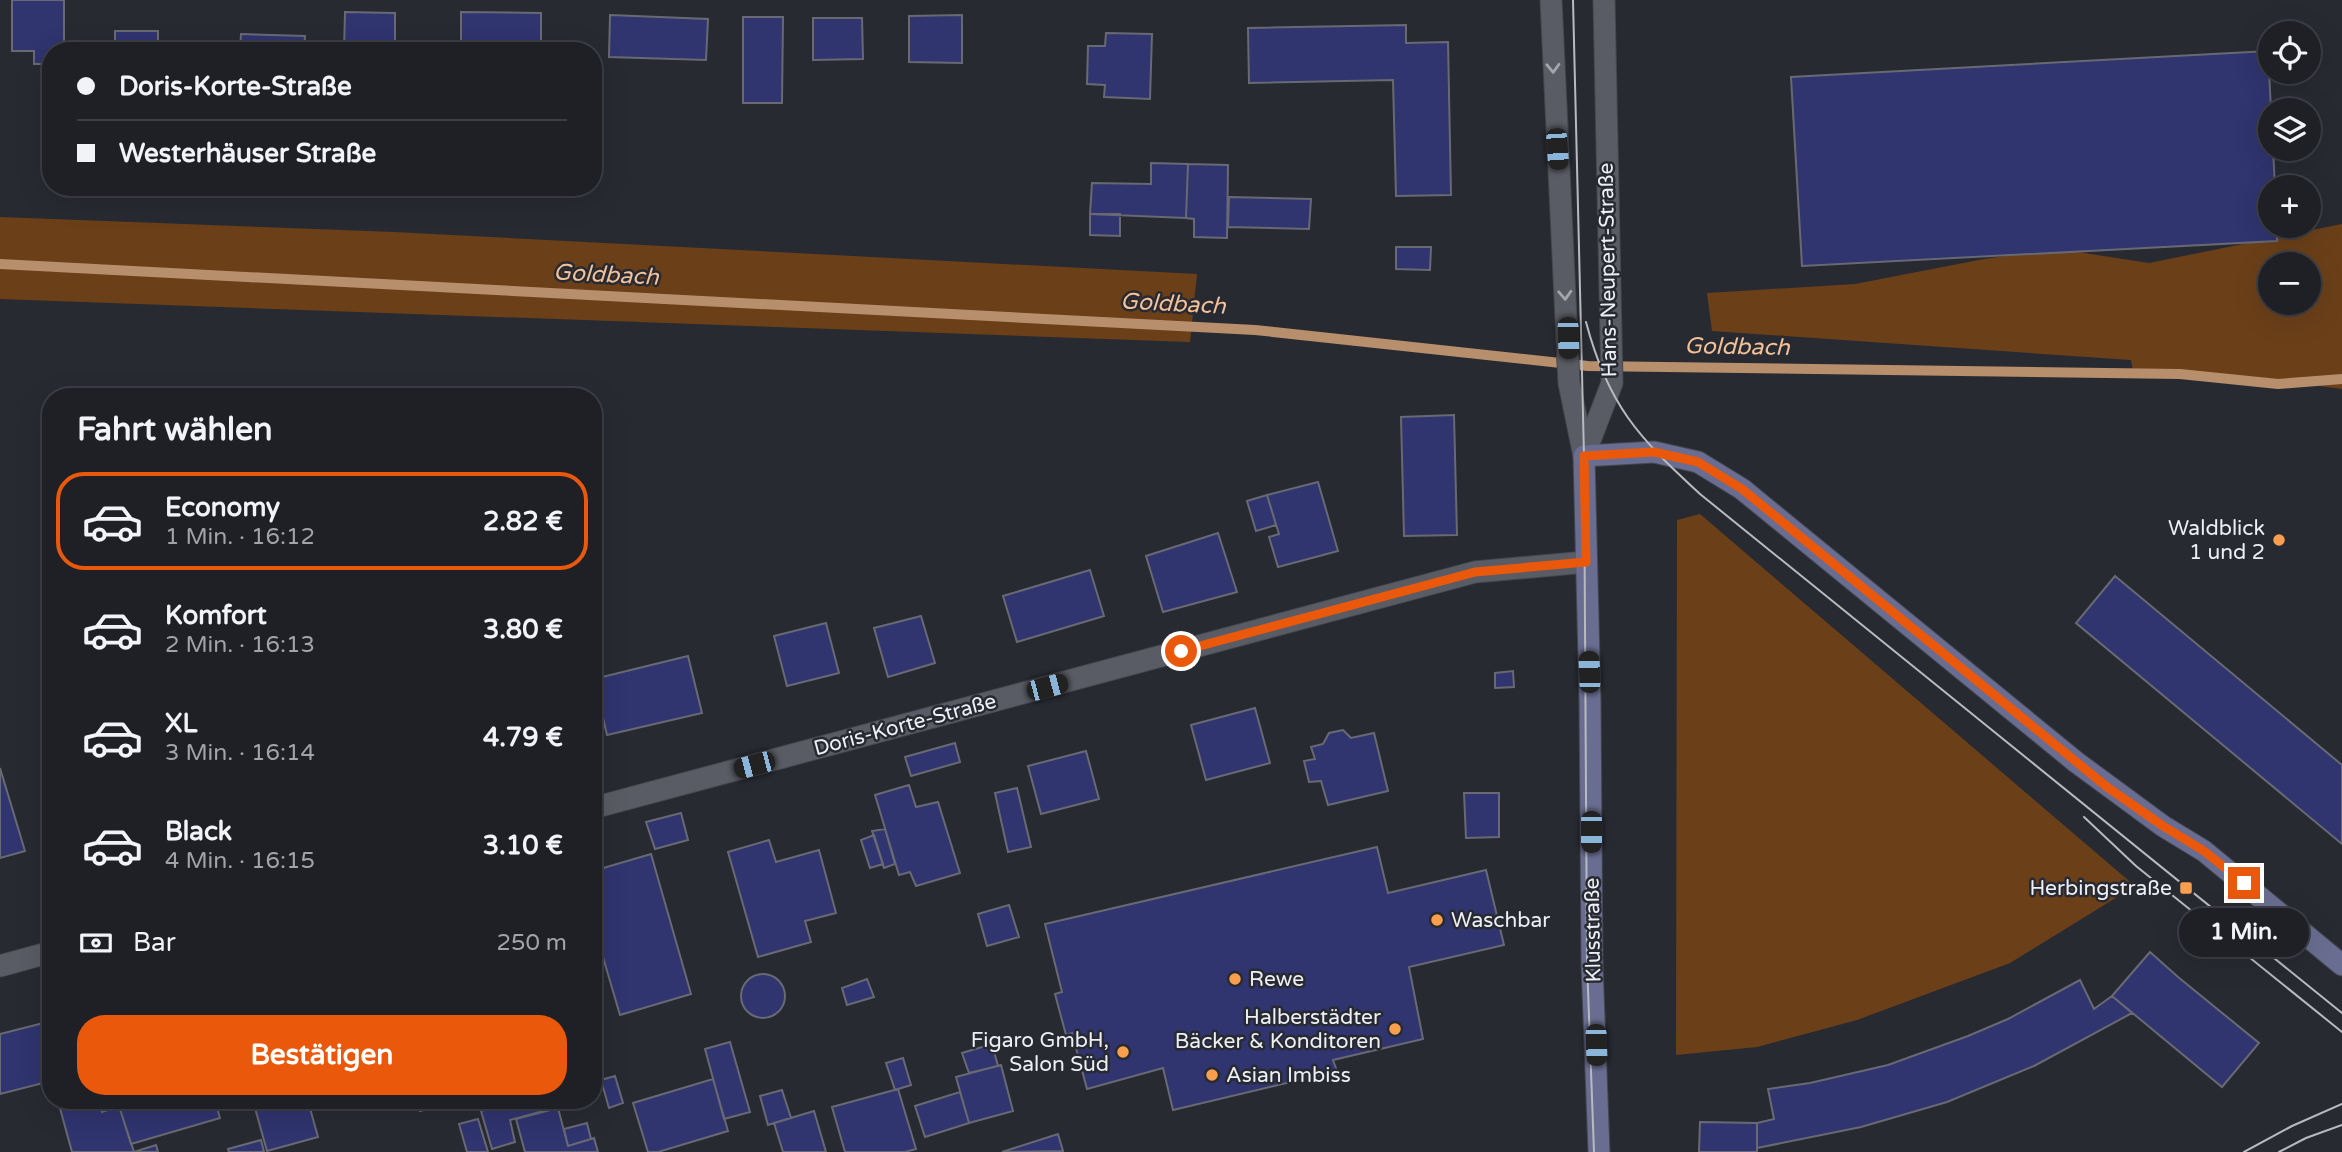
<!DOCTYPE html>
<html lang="de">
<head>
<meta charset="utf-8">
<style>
  :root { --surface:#1e2026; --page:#2b2d32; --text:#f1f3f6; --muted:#a1a3a7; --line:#3c3e43; --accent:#ea580c }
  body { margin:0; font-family:"Varela Round",sans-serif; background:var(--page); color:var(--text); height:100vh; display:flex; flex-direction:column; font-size:26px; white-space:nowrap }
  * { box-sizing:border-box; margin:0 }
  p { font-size:23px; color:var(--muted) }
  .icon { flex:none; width:38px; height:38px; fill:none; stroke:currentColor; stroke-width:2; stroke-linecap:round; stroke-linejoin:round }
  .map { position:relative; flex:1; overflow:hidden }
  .sheet { position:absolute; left:42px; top:388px; width:560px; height:721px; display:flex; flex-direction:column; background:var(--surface); border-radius:28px; box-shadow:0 7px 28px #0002,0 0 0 2px var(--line) }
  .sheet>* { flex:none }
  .guide { position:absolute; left:42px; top:42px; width:560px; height:154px; border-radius:28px; box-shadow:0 7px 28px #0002,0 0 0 2px var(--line); display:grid; align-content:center; height:154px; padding:0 35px; background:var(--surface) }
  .fabs { position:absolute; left:2258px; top:21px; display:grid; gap:14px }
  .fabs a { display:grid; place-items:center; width:63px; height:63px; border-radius:50%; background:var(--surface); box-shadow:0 7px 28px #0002,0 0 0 2px var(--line); font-size:35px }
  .end { position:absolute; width:32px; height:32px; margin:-16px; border:9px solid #ea580c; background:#fff; box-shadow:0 0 0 4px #fff }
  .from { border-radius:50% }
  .bubble { position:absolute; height:49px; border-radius:24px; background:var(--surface); box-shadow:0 7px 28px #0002,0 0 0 2px var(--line); font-size:23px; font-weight:800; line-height:49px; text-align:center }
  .car { position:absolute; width:21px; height:42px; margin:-21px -10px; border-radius:9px; box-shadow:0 0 5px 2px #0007; background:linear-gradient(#222 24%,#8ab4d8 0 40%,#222 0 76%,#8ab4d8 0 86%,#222 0) }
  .guide b { display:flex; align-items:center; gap:24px; height:66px; font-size:26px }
  .guide b+b { border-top:2px solid var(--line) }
  .guide i { width:18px; height:18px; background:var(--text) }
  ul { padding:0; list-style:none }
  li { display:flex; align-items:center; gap:21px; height:98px; margin:0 14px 10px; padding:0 21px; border:4px solid transparent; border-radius:28px }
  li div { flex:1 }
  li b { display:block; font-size:26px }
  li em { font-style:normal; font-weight:800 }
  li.active { border-color:var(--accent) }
  li>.icon { width:63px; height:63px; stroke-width:1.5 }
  h2 { padding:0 35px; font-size:32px; line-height:84px }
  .pay { display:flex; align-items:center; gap:18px; height:77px; padding:0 35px; font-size:26px }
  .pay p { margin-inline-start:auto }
  .primary-button { display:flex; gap:14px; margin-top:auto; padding:14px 35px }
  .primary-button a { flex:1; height:80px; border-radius:28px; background:var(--accent); color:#fff; font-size:28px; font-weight:800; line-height:80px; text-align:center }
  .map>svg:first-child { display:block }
  .green { fill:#6b4019; fill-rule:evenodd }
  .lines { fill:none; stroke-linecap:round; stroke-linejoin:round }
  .stream { stroke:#b88f6c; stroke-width:10 }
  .building { fill:#30346f; stroke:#686973; stroke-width:2 }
  .street-casing { stroke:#46474e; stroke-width:23 }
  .secondary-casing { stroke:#46474e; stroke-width:23 }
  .street { stroke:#5a5c65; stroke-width:21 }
  .secondary { stroke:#696d91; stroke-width:21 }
  .tram { stroke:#b8babf; stroke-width:2 }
  .oneway { stroke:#a4a6ac }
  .route { stroke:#ea580c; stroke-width:9 }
  .poi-dot { fill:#fa9f4e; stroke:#282a32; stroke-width:2.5 }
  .labels { text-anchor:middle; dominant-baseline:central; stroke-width:5; stroke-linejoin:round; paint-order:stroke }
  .street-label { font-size:21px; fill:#eeeff4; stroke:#282a32 }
  .poi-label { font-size:21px; fill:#eeeff4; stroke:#282a32; text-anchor:end }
  .water-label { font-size:23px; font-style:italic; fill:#f3c199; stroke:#282a32 }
</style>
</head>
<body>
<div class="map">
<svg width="2342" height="1152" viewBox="0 0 2342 1152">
  <rect width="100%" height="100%" fill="#282a32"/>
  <path class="green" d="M0,217L394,232L1197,274L1190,342L0,299Z
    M2342,224V389L2259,378L2133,371L2131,360L1712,331L1707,293L1855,284L1984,259L2058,249L2149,263ZM2270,264H2308V303H2270Z
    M1700,514L2135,886L2010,963L1857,1020L1757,1047L1676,1055L1677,520Z"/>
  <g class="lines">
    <path class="stream" d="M0,264L1255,330L1588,366L2180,374L2278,384L2342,379"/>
  </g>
  <path class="building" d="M12,0H64V51H51V64H34V51H12Z
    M345,12L395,13V51H344Z
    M461,12L541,13V51H461Z
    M610,15L708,19L706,60L609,57Z
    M962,15V63L909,62V16Z
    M743,17H783L782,103H743Z
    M813,18H862L863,59L813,60Z
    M1406,25V43L1448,42L1451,195L1396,196L1393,80L1249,83L1248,28Z
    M115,31H158V51H115Z
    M1106,33L1152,34L1150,99L1104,97L1105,85L1087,84L1088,46H1105Z
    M241,34L305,36L304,51H240Z
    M2268,51L2271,110L2270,149H2273L2275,187H2270V226H2277V241L1802,266L1791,77Z
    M1151,163L1188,164L1186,218L1090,214L1092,183L1151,184Z
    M1188,164L1228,165L1227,238L1194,237V219L1186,218Z
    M1229,197L1311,199L1309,229L1228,227Z
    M1090,214H1120V236L1090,235Z
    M1396,247H1431L1430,270L1396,269Z
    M1454,415L1457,535L1404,536L1401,417Z
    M1318,482L1338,551L1278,567L1269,537L1279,534L1267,495Z
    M1267,495L1276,525L1256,531L1247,501Z
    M1218,533L1237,592L1163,612L1146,556Z
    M1090,570L1104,616L1017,642L1003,596Z
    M2115,576L2342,765V844L2076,623Z
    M921,616L935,663L888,677L874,628Z
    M826,623L839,673L787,686L774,636Z
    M688,656L702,713L607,735L594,679Z
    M1513,671L1514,687L1495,688V673Z
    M1255,708L1270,763L1206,780L1191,725Z
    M1343,730L1351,738L1374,733L1388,791L1328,805L1321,781L1309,782L1304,761L1315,759L1311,747L1323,744L1329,733Z
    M955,743L960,762L911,776L905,757Z
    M1086,751L1099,799L1041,814L1028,766Z
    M0,768L25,851L0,858Z
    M909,785L916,807L938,802L960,873L916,886L910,872L899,875L875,795Z
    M1017,788L1031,847L1008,852L995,793Z
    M1464,793H1499V837L1466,838Z
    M681,813L688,840L655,849L646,822Z
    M885,829L895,864L884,868L872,831Z
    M874,835L883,864L870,868L861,840Z
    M769,840L776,862L819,850L836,913L805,921L811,942L758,957L728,852Z
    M1377,847L1388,893L1486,870L1504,945L1409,967L1423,1039L1333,1060L1337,1071L1173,1110L1163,1068L1087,1089L1072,1033L1066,1035L1055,994L1062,992L1045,924Z
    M651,854L691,994L620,1015L593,923V871Z
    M1009,905L1019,937L987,946L978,914Z
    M2150,952L2178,977L2259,1043L2222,1087L2112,996Z
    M741 996a22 22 0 1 1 44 0a22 22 0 1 1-44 0Z
    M867,979L874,997L847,1005L842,988Z
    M2080,980L2094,1009L2112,996L2132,1013L2034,1066L1947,1102L1861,1127L1757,1148V1123L1774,1119L1768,1089L1810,1083L1888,1065L1968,1036L2008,1019Z
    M51,1021V1081L0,1094V1034Z
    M730,1042L750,1112L724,1119L705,1049Z
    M992,1044L998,1066L969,1073L962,1053Z
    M903,1058L911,1085L895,1090L886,1063Z
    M1001,1065L1013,1111L969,1123L956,1077Z
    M615,1076L623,1103L609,1108L601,1080Z
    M713,1079L728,1131L658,1152H648L633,1103Z
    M898,1089L916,1149L905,1152H845L832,1107Z
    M782,1090L791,1118L768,1125L760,1096Z
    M960,1092L969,1123L925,1137L915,1106Z
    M58,1101H98L102,1112L119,1106L134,1152H72Z
    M137,1101H215L220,1118L131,1144L119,1106Z
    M253,1101H308L318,1137L267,1151Z
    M418,1101H459L420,1111Z
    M487,1101H509L489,1106Z
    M519,1101H549L551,1109L510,1120L515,1142L492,1149L481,1111Z
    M558,1108L568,1146L594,1138L598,1152H525L516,1119Z
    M814,1111L826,1152H783L774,1123Z
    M478,1119L488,1152H467L459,1124Z
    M1700,1122L1757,1123V1152H1699Z
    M587,1123L591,1139L568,1146L564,1129Z
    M1058,1134L1063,1151L1002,1152Z
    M261,1140L264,1152H229L228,1149Z
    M156,1145L158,1152H134Z"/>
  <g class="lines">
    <defs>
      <path id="street" d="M1551,0L1569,383L1584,456
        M1584,456L1612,383L1604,0
        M593,808L1475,572L1586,562
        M0,966L51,952"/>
      <path id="secondary" d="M1599,1152L1592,964L1590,700L1584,456L1654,452L1698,462L1742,489L2076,762L2163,826L2204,851L2342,965"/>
    </defs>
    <use href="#street" class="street-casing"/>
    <use href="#secondary" class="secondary-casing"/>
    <use href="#street" class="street"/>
    <use href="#secondary" class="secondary"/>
    <path class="tram" d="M1573,0L1584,456L1587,962L1594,1152
      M1586,322C1608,405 1638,437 1700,494L2342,1013
      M2084,817L2136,866L2342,1032
      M2244,1152L2292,1126L2342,1104
      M2279,1152L2306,1138L2342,1125"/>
  </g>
  <defs><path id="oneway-chevron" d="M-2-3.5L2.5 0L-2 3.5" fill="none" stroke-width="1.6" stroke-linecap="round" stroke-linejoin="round" transform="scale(1.75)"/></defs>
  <g class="oneway">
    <use href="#oneway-chevron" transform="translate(1553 68) rotate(88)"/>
    <use href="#oneway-chevron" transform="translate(1565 295) rotate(87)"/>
  </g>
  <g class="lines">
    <path class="route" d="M1181,651L1475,572L1586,562L1584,456L1654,452L1698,462L1742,489L2107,787L2163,826L2204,851L2244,883"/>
  </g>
  <g class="poi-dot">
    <circle cx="2279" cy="540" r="7"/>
    <rect x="2179" y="881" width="14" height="14" rx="3.5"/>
    <circle cx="1437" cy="920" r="7"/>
    <circle cx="1235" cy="979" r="7"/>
    <circle cx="1395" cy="1029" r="7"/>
    <circle cx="1123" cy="1052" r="7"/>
    <circle cx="1212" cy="1075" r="7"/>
  </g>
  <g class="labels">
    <g class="street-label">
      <text transform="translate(1608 270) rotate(-91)">Hans-Neupert-Straße</text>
      <text transform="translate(905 725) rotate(-15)">Doris-Korte-Straße</text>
      <text transform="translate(1593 930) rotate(-91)">Klusstraße</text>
    </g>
    <g class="poi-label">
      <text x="2265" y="528">Waldblick<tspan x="2265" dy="24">1 und 2</tspan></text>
      <text x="2172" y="888">Herbingstraße</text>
      <text x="1451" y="920" text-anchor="start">Waschbar</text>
      <text x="1249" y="979" text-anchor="start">Rewe</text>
      <text x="1381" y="1017">Halberstädter<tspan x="1381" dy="24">Bäcker &amp; Konditoren</tspan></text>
      <text x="1109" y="1040">Figaro GmbH,<tspan x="1109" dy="24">Salon Süd</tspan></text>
      <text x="1226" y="1075" text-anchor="start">Asian Imbiss</text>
    </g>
    <g class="water-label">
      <text transform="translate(606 275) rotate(3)">Goldbach</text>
      <text transform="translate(1173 304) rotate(3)">Goldbach</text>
      <text transform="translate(1737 347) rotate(1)">Goldbach</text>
    </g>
  </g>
</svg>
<div class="fabs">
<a><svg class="icon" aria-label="locate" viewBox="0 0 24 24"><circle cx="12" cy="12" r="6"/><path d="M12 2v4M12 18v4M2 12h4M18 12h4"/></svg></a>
<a><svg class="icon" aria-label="layers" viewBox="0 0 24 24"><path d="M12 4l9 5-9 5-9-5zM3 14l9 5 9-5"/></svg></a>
<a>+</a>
<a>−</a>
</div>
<i class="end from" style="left:1181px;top:651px"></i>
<i class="end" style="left:2244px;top:883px"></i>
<div class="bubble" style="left:2179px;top:908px;width:130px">1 Min.</div>
<i class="car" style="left:1557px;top:149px;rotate:176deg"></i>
<i class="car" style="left:1568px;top:338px;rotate:178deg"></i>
<i class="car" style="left:1589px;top:672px;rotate:358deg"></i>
<i class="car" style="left:1047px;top:687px;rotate:75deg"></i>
<i class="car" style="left:754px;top:765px;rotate:255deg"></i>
<i class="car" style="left:1591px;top:832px;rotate:180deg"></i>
<i class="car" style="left:1596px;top:1045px;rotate:178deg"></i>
<div class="guide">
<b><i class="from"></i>Doris-Korte-Straße</b>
<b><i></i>Westerhäuser Straße</b>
</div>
<section class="sheet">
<h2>Fahrt wählen</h2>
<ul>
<li class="active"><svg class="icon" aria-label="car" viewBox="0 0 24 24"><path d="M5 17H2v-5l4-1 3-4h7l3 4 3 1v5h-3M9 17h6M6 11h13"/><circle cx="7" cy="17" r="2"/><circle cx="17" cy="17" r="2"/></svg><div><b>Economy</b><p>1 Min. · 16:12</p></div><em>2.82 €</em></li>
<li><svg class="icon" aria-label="car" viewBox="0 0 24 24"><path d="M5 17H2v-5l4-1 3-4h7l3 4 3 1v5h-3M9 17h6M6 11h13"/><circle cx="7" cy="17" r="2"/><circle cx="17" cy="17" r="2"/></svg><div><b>Komfort</b><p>2 Min. · 16:13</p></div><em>3.80 €</em></li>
<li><svg class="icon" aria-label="car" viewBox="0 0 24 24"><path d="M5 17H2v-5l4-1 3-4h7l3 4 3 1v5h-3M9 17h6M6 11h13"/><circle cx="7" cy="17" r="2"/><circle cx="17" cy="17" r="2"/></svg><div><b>XL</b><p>3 Min. · 16:14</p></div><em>4.79 €</em></li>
<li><svg class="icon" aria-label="car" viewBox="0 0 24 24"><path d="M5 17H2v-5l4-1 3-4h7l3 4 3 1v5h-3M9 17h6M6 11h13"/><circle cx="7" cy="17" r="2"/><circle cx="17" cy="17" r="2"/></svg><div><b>Black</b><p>4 Min. · 16:15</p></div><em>3.10 €</em></li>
</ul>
<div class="pay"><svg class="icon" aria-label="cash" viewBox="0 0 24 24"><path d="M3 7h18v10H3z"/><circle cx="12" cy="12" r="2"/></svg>Bar<p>250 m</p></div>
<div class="primary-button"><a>Bestätigen</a></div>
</section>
</div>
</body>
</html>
